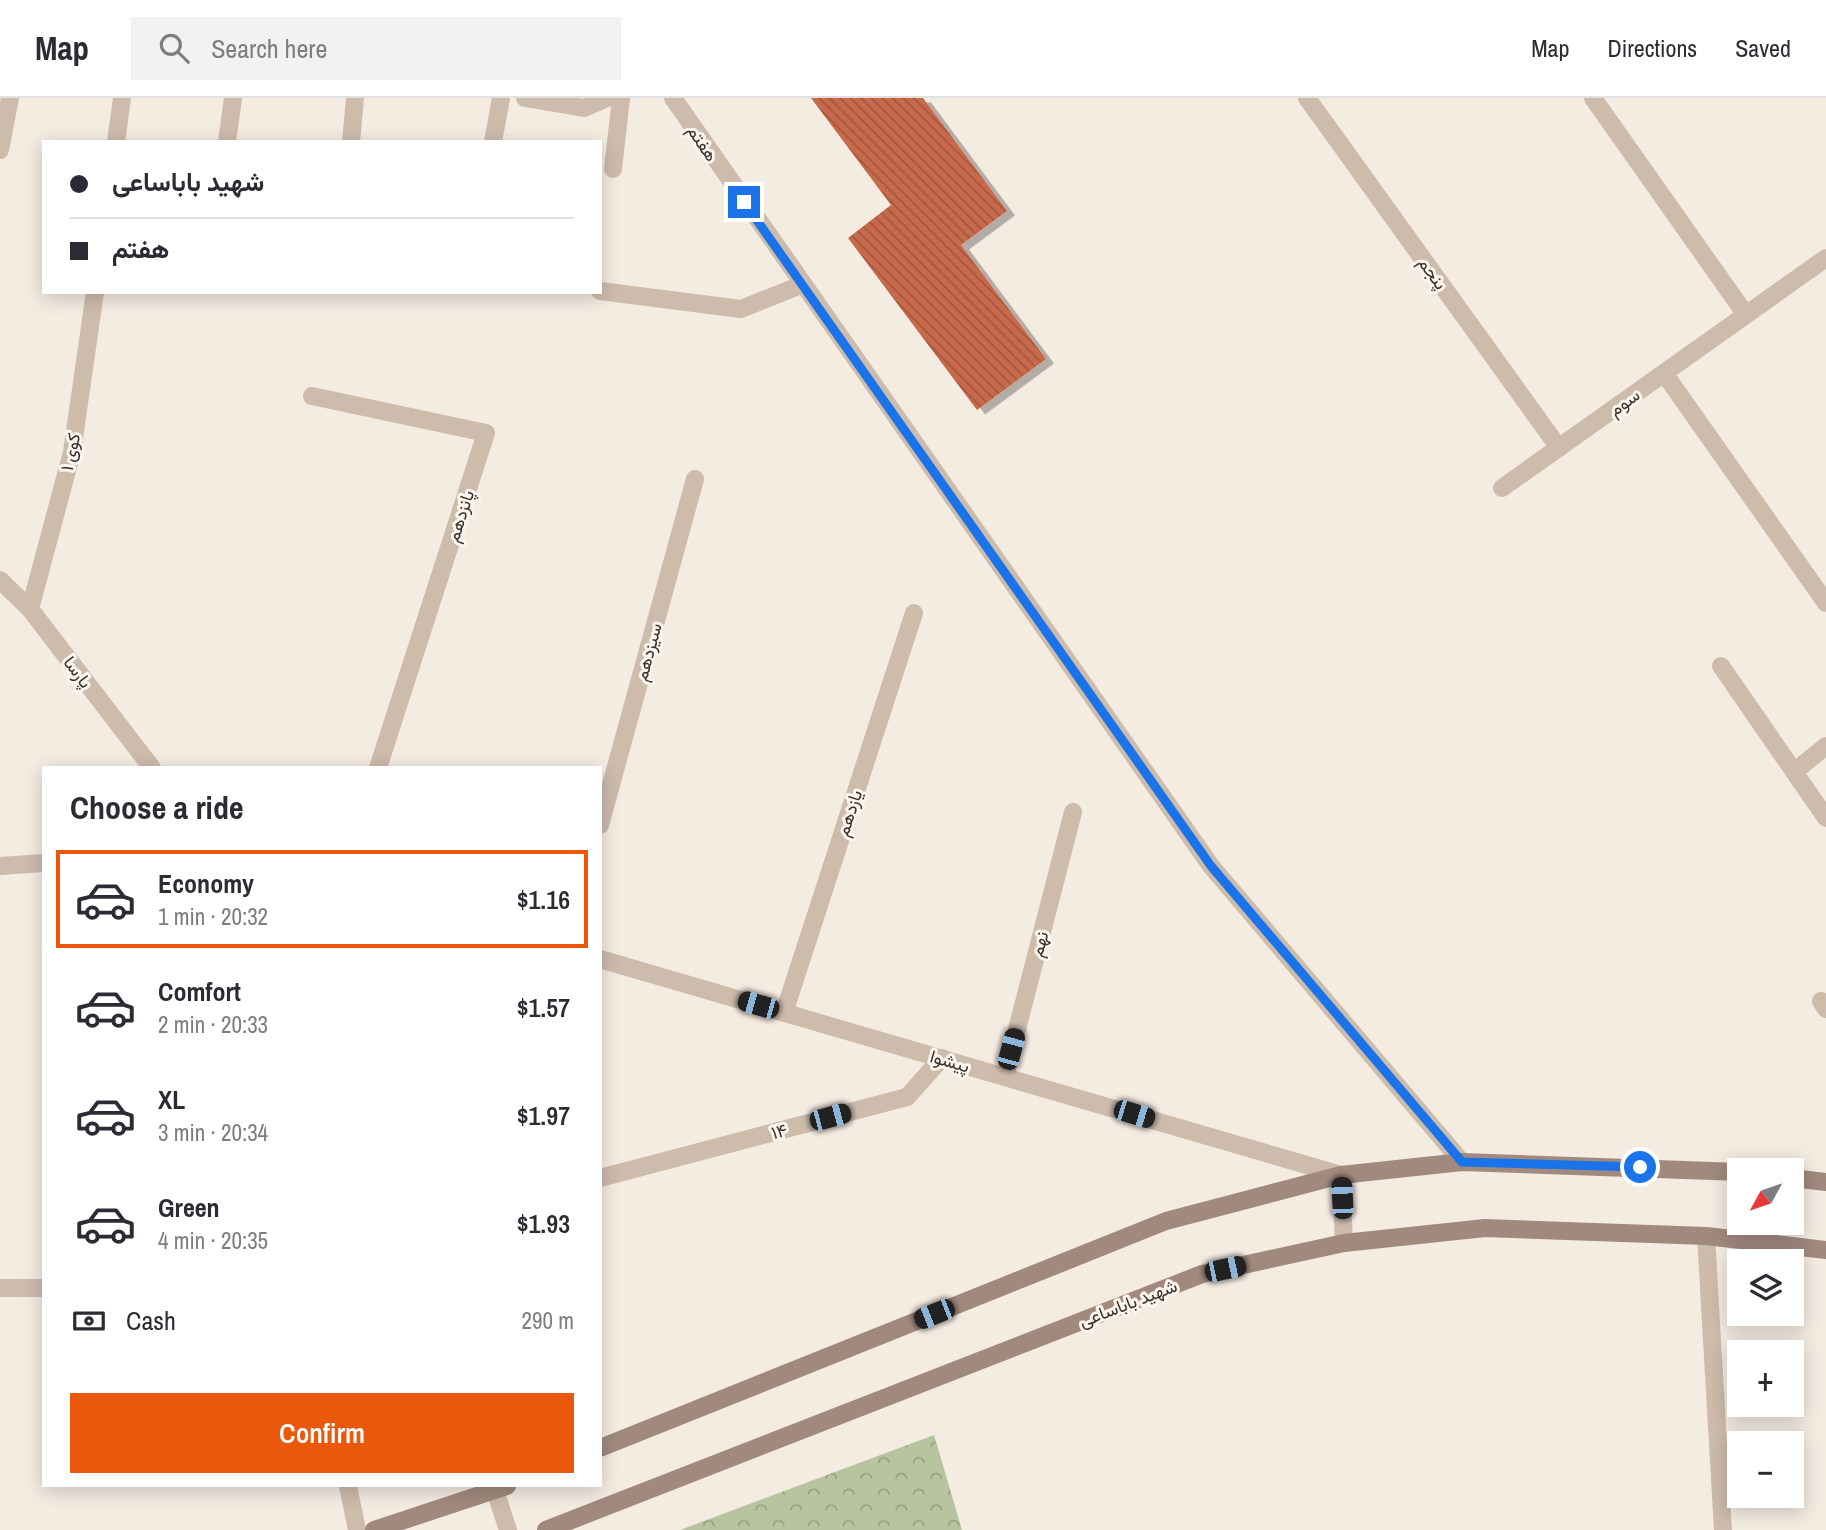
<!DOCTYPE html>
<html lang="en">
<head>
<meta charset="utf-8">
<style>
  :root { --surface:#fff; --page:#f2f2f3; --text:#2b2b33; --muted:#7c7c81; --line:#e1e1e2; --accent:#ea580c }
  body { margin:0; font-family:"Archivo Narrow",Vazirmatn,sans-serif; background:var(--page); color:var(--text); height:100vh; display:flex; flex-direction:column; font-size:26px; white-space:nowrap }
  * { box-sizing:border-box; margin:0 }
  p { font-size:23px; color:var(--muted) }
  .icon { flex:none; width:38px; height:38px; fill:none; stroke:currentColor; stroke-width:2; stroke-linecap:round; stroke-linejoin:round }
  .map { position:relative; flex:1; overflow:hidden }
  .sheet { position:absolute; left:42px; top:668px; width:560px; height:721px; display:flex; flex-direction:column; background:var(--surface); border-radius:0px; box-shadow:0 4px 18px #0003 }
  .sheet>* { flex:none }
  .hud { position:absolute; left:42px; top:42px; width:560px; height:154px; border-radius:0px; box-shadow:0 4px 18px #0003; display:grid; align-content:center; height:154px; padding:0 28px; background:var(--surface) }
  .needle { width:46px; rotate:230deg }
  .controls { position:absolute; left:1727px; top:1060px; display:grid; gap:14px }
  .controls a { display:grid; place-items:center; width:77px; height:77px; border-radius:0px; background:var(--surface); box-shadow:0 4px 18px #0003; font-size:35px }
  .end { position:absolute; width:32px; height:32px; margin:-16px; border:9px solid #1a73e8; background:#fff; box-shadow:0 0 0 4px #fff }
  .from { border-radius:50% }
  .car { position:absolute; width:21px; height:42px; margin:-21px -10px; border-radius:9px; box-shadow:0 0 5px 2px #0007; background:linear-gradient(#222 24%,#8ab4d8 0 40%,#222 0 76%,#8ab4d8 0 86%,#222 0) }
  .hud b { display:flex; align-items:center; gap:24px; height:66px; font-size:26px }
  .hud b+b { border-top:2px solid var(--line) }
  .hud i { width:18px; height:18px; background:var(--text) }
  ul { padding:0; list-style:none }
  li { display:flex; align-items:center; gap:21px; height:98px; margin:0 14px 10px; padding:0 14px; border:4px solid transparent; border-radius:0px }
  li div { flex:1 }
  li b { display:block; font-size:26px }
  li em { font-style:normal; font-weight:600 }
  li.selected { border-color:var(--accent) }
  li>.icon { width:63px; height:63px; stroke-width:1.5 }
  h2 { padding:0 28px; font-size:32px; line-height:84px }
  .pay { display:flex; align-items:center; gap:18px; height:77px; padding:0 28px; font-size:26px }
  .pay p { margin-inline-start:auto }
  .cta { display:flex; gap:14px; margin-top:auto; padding:14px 28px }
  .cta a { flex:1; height:80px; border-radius:0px; background:var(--accent); color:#fff; font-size:28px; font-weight:600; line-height:80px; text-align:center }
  header { display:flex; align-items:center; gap:42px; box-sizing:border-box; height:98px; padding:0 35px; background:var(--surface); border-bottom:2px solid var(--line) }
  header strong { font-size:33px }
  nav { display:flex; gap:38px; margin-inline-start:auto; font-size:24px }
  .search { width:490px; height:63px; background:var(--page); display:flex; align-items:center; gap:18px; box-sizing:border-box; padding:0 24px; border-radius:0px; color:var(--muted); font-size:26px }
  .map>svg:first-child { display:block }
  .forest { fill:url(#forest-crowns) }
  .building { fill:url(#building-back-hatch); filter:url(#shadow) }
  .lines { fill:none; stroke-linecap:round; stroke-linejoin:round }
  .minor { stroke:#cdbbac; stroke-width:18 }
  .tertiary { stroke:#cdbbac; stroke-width:18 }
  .secondary { stroke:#a18a7d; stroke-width:18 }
  .route { stroke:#1a73e8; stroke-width:9 }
  .labels { text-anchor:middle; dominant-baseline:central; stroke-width:6; stroke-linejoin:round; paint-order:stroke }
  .street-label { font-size:18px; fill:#3b302b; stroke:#fbf5ee }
</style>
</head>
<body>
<header>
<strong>Map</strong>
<div class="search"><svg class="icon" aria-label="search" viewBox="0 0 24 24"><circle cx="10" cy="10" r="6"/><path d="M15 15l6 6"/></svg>Search here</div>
<nav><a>Map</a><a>Directions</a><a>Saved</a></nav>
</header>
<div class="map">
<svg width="1826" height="1432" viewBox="0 0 1826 1432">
  <defs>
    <pattern id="forest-crowns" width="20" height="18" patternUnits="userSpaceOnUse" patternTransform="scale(1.75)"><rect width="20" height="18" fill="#b8c4a0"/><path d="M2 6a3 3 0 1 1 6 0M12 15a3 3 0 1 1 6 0" fill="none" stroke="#97a083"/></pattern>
    <pattern id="building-back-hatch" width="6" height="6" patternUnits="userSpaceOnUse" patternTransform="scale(1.75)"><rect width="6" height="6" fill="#c8694b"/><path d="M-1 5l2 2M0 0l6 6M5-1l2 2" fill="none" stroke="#a4573f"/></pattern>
    <filter id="shadow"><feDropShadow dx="8" dy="4.5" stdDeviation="0" flood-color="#0004"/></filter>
  </defs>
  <rect width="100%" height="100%" fill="#f4ebe1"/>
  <path class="forest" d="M934,1337L962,1432H680Z"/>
  <path class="building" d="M811,0H923L1007,113L961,147L1046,261L977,312L848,140L891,107Z"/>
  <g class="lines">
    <path class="minor" d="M525,0L584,10L607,0
      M673,0L1211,768L1462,1064
      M1307,0L1559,350
      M1593,0L1746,217
      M116,44L122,0
      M227,44L233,0
      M351,44L355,0
      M493,44L501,0
      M0,52L10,0
      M613,71L621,0
      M600,193L741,211L801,187
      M1664,275L1826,505
      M312,298L486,335L378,670
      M1502,390L1826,160
      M30,511L72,354L95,194
      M1721,568L1826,720
      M1795,673L1826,648
      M600,727L695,381
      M1821,903L1826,911
      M784,915L914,515
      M1005,978L1073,714
      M600,1080L907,999L942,960
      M1706,1138L1723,1432
      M0,1190H44
      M348,1388L357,1432"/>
    <path class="tertiary" d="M0,482L30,511L152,670
      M0,768L44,765
      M600,861L1341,1077L1344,1145
      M495,1392L508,1432"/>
    <path class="secondary" d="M1792,1080L1826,1084
      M600,1350L1166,1123L1341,1077L1462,1064L1740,1074
      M374,1432L507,1388
      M546,1432L1202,1176L1344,1145L1485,1130L1706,1138L1826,1152"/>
  </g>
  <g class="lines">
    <path class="route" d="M744,104L1211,768L1462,1064L1640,1069"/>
  </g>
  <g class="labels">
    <g class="street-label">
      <text transform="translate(703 45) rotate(56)">هفتم</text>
      <text transform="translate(1433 175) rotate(54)">پنجم</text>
      <text transform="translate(1624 304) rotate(-36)">سوم</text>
      <text transform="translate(70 354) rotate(-78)">کوی ۱</text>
      <text transform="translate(460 418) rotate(-72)">پانزدهم</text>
      <text transform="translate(648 554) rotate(-75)">سیزدهم</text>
      <text transform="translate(78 574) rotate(53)">پارسا</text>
      <text transform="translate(849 715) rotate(-72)">یازدهم</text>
      <text transform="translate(1039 846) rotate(-75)">نهم</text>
      <text transform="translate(950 963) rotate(16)">پیشوا</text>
      <text transform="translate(779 1033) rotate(-15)">۱۴</text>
      <text transform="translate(1128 1205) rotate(-21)">شهید باباساعی</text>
    </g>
  </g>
</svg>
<div class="controls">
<a><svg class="needle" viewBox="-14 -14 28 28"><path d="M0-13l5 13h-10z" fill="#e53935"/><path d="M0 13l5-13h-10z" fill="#7c7c81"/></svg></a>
<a><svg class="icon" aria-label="layers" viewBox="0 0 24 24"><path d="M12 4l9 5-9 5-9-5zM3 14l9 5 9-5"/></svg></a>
<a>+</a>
<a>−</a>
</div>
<i class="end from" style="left:1640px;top:1069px"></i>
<i class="end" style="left:744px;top:104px"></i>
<i class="car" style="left:758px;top:907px;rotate:286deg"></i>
<i class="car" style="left:1011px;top:951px;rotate:15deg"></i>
<i class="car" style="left:1134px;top:1016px;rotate:107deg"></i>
<i class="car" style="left:830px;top:1019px;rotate:75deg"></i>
<i class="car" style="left:1342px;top:1100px;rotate:357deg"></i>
<i class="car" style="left:1225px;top:1171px;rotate:78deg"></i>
<i class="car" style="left:934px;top:1216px;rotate:248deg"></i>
<div class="hud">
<b><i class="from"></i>شهید باباساعی</b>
<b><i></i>هفتم</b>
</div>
<section class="sheet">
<h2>Choose a ride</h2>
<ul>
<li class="selected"><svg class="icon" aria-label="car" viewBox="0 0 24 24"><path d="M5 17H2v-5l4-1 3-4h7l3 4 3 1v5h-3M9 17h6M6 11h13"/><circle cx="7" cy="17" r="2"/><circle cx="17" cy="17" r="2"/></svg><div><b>Economy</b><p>1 min · 20:32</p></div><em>$1.16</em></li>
<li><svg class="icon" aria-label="car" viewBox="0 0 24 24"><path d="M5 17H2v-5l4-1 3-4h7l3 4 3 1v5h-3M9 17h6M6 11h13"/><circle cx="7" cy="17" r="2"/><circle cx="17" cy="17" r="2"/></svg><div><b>Comfort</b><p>2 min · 20:33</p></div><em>$1.57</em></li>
<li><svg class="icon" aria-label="car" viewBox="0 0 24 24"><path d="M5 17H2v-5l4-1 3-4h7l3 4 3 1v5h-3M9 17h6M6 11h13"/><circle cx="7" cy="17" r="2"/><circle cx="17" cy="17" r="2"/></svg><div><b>XL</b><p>3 min · 20:34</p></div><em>$1.97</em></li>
<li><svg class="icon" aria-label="car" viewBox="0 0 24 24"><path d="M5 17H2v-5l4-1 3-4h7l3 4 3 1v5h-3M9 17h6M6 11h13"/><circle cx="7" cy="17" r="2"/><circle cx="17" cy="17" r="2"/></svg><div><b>Green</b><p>4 min · 20:35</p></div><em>$1.93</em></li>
</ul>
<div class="pay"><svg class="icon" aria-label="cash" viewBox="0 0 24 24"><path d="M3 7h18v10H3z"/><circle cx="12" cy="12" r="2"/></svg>Cash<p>290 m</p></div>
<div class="cta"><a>Confirm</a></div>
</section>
</div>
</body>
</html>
